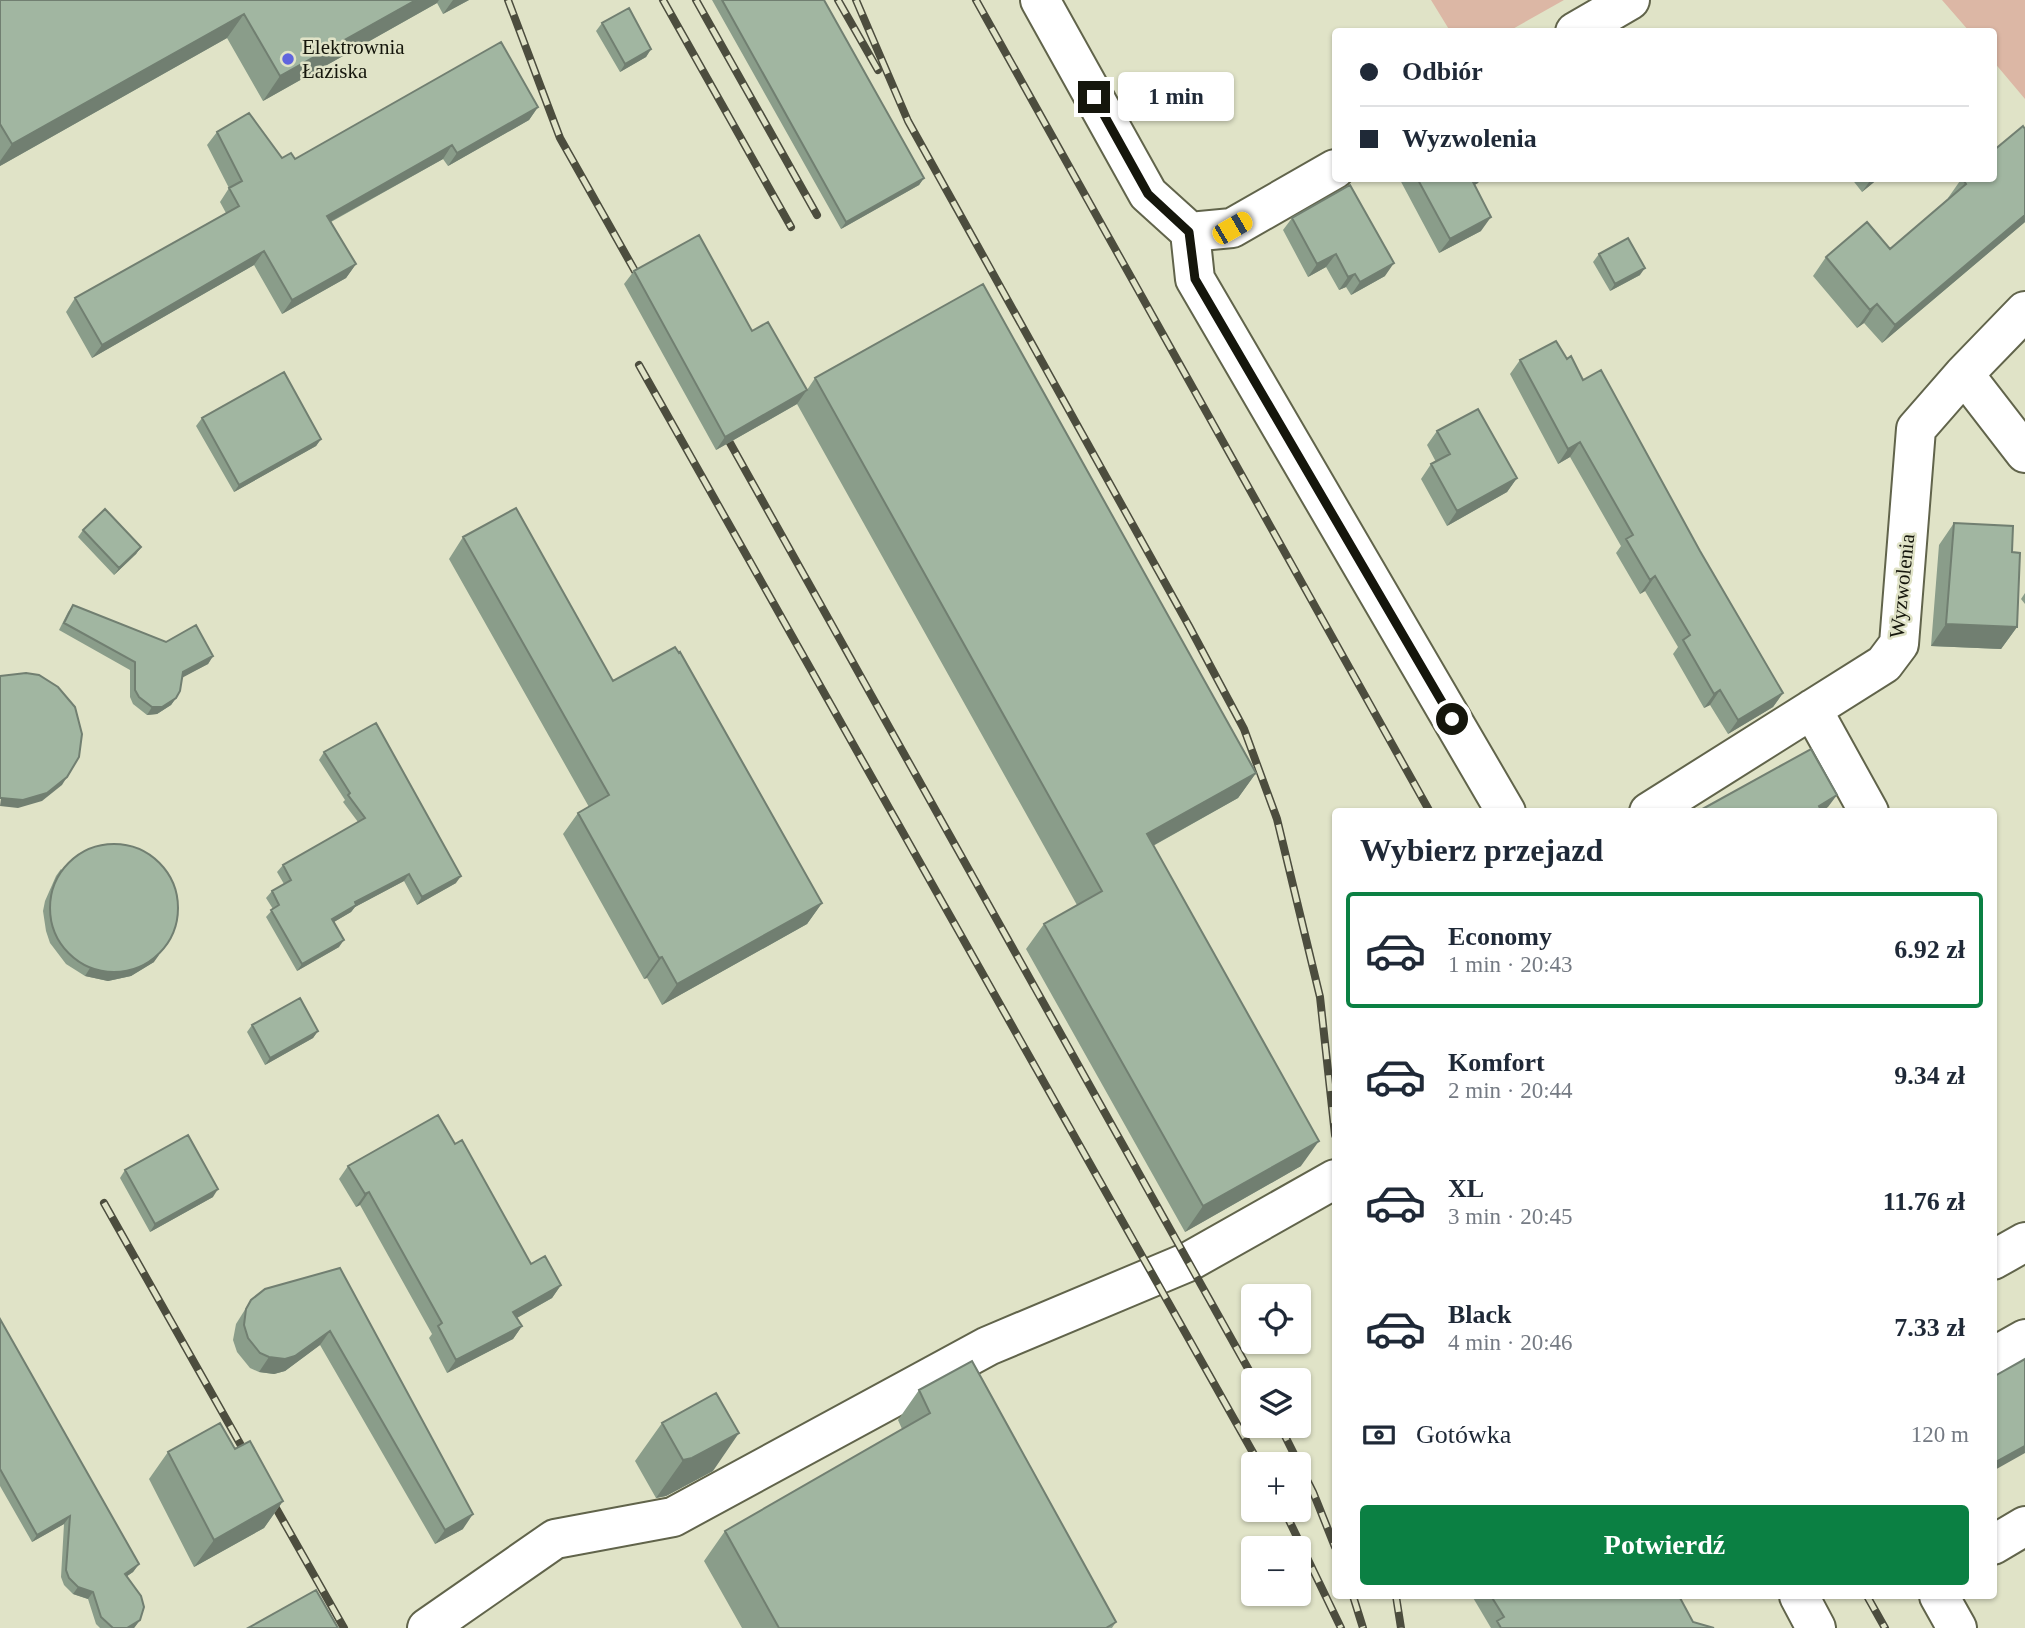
<!DOCTYPE html>
<html lang="pl">
<head>
<meta charset="utf-8">
<style>
  :root { --surface:#fff; --page:#f6f6f7; --text:#1f2937; --muted:#747a83; --line:#e0e1e3; --accent:#0b8043 }
  body { margin:0; font-family:Georgia,serif; background:var(--page); color:var(--text); height:100vh; display:flex; flex-direction:column; font-size:26px; white-space:nowrap }
  * { box-sizing:border-box; margin:0 }
  p { font-size:23px; color:var(--muted) }
  .icon { flex:none; width:38px; height:38px; fill:none; stroke:currentColor; stroke-width:2; stroke-linecap:round; stroke-linejoin:round }
  .map { position:relative; flex:1; overflow:hidden }
  .panel { position:absolute; left:1332px; top:808px; width:665px; height:791px; display:flex; flex-direction:column; background:var(--surface); border-radius:7px; box-shadow:0 2px 5px #0004 }
  .panel>* { flex:none }
  .hud { position:absolute; left:1332px; top:28px; width:665px; height:154px; border-radius:7px; box-shadow:0 2px 5px #0004; display:grid; align-content:center; height:154px; padding:0 28px; background:var(--surface) }
  .controls { position:absolute; left:1241px; top:1284px; display:grid; gap:14px }
  .controls a { display:grid; place-items:center; width:70px; height:70px; border-radius:7px; background:var(--surface); box-shadow:0 2px 5px #0004; font-size:35px }
  .end { position:absolute; width:32px; height:32px; margin:-16px; border:9px solid #15160c; background:#fff; box-shadow:0 0 0 4px #fff }
  .from { border-radius:50% }
  .bubble { position:absolute; height:49px; border-radius:7px; background:var(--surface); box-shadow:0 2px 5px #0004; font-size:23px; font-weight:700; line-height:49px; text-align:center }
  .car { position:absolute; width:21px; height:42px; margin:-21px -10px; border-radius:9px; box-shadow:0 0 5px 2px #0007; background:linear-gradient(#f5c518 24%,#345 0 40%,#f5c518 0 76%,#345 0 86%,#f5c518 0) }
  .hud b { display:flex; align-items:center; gap:24px; height:66px; font-size:26px }
  .hud b+b { border-top:2px solid var(--line) }
  .hud i { width:18px; height:18px; background:var(--text) }
  ul { padding:0; list-style:none }
  li { display:flex; align-items:center; gap:21px; height:116px; margin:0 14px 10px; padding:0 14px; border:4px solid transparent; border-radius:7px }
  li div { flex:1 }
  li b { display:block; font-size:26px }
  li em { font-style:normal; font-weight:700 }
  li.active { border-color:var(--accent) }
  li>.icon { width:63px; height:63px; stroke-width:1.5 }
  h2 { padding:0 28px; font-size:32px; line-height:84px }
  .pay { display:flex; align-items:center; gap:18px; height:77px; padding:0 28px; font-size:26px }
  .pay p { margin-inline-start:auto }
  .cta { display:flex; gap:14px; margin-top:auto; padding:14px 28px }
  .cta a { flex:1; height:80px; border-radius:7px; background:var(--accent); color:#fff; font-size:28px; font-weight:700; line-height:80px; text-align:center }
  .map>svg:first-child { display:block }
  .green { fill:#dcb7a5 }
  .lines { fill:none; stroke-linecap:round; stroke-linejoin:round }
  .minor-casing { stroke:#61644b; stroke-width:42 }
  .minor { stroke:#fff; stroke-width:38 }
  .rail-casing { stroke:#4c4d3e; stroke-width:8 }
  .rail { stroke:#e0e3c7; stroke-width:5; stroke-dasharray:16; stroke-linecap:butt }
  .wall { fill:#8a9d8a }
  .shaded-wall { fill:#717f71 }
  .building { fill:#a1b6a1; stroke:#717f71; stroke-width:2 }
  .route { stroke:#15160c; stroke-width:9 }
  .poi-dot { fill:#6065de; stroke:#e0e3c7; stroke-width:2.5 }
  .labels { text-anchor:middle; dominant-baseline:central; stroke-width:5; stroke-linejoin:round; paint-order:stroke }
  .poi-label { font-size:21px; fill:#15160c; stroke:#e0e3c7; text-anchor:start }
  .street-label { font-size:21px; fill:#15160c; stroke:#e0e3c7 }
</style>
</head>
<body>
<div class="map">
<svg width="2025" height="1628" viewBox="0 0 2025 1628">
  <rect width="100%" height="100%" fill="#e0e3c7"/>
  <path class="green" d="M1431,0H1564L1509,31H1450Z
    M1942,0H2025V99L1993,61V32L1969,31Z"/>
  <g class="lines">
    <defs>
      <path id="minor" d="M1040,0L1148,194L1190,232L1232,228L1335,169
        M1575,32L1630,0
        M1190,232L1195,279L1506,812
        M1964,374L2025,453
        M1812,709L1869,812
        M1649,812L1884,664L1899,644L1916,429L1964,374L2025,311
        M1993,1260L2025,1242
        M1993,1357L2025,1339
        M1993,1545L2025,1526
        M1799,1596L1816,1628
        M1939,1596L1957,1628
        M427,1628L555,1539L673,1517L988,1346L1188,1262L1335,1179"/>
    </defs>
    <use href="#minor" class="minor-casing"/>
    <use href="#minor" class="minor"/>
    <defs>
      <path id="rail" d="M508,0L560,138L644,287
        M663,0L791,227
        M696,0L817,215
        M838,0L878,70
        M856,0L908,121L1189,626L1244,729L1277,819L1320,997L1335,1135
        M976,0L1430,812
        M639,365L1260,1465
        M720,425L1255,1381
        M104,1203L251,1463
        M1280,1426L1313,1492L1335,1547
        M268,1494L344,1628
        M1284,1510L1341,1628
        M1353,1596L1363,1628
        M1396,1596L1401,1628
        M1867,1596L1885,1628"/>
    </defs>
    <use href="#rail" class="rail-casing"/>
    <use href="#rail" class="rail"/>
  </g>
  <path class="wall" d="M0,0H469L443,14L437,3L263,101L227,38L0,166Z
    M712,0H824L924,178L919,185L841,229Z
    M602,23L651,49L646,57L620,72L596,31Z
    M538,107L529,120L448,166L443,159L331,222L356,264L346,278L282,314L254,265L92,358L66,312L75,298L226,213L220,202L229,188L207,145L217,132L282,158L295,159Z
    M1399,178H1481L1478,183L1474,185L1481,231L1439,253Z
    M1851,178H1879L1862,192Z
    M1962,178L2025,222L1882,343L1864,323L1857,328L1813,276L1826,257L1890,249L1949,198H1948Z
    M1292,218L1385,276L1351,295L1346,287L1339,290L1326,267L1308,277L1283,230Z
    M1599,254L1640,275L1610,291L1593,262Z
    M634,271L752,331L807,390L815,378L1256,773L1238,798L1153,846L1301,1166L1185,1232L1026,949L1044,924L1077,905L797,404L716,450L624,284Z
    M1567,359L1583,380L1700,551L1783,693L1773,707L1728,734L1710,705L1704,708L1673,654L1678,647L1645,591L1640,594L1616,553L1621,546L1570,457L1558,464L1510,374L1520,360Z
    M202,418L321,439L316,446L234,492L196,426Z
    M1437,431L1517,478L1507,492L1447,526L1421,479L1431,464L1436,462L1427,445Z
    M1954,523L2012,552L2017,627L2001,649L1931,646L1939,545Z
    M83,530L141,547L136,554L114,575L78,537Z
    M463,537L613,681L822,903L807,924L662,1005L647,978L644,979L563,834L578,813L589,807L449,559Z
    M2025,593V604L2021,599Z
    M73,605L166,642L213,656L208,664L182,677L176,698L171,705L157,714L147,715L133,704L130,697V670L59,630L68,612Z
    M324,752L456,883L417,905L404,881L355,907L351,912L334,922L339,947L297,971L266,917L273,909L266,898L272,891L284,884L277,872L283,865L358,822L343,802L345,800L319,760Z
    M61,869L154,962L131,976L108,981L85,976L66,964L50,943L46,931L43,911L45,901L56,876Z
    M252,1025L318,1031L313,1038L265,1065L247,1032Z
    M348,1166L531,1264L561,1285L552,1298L517,1318L522,1326L513,1339L447,1373L429,1338L432,1334L360,1205L356,1207L339,1179Z
    M125,1170L213,1197L150,1232L120,1178Z
    M340,1268L463,1529L435,1544L320,1345L285,1371L274,1374L259,1372L250,1368L237,1352L233,1340L236,1324L251,1300Z
    M0,1319L139,1564L133,1572L127,1576L140,1620L134,1628H100L96,1624L88,1599L73,1594L64,1585L61,1577L64,1524L32,1542L0,1486Z
    M919,1390L1116,1622L1112,1628H742L704,1561L725,1531L902,1429L898,1420Z
    M662,1423L713,1471L666,1496L656,1498L635,1461Z
    M235,1449L283,1501L264,1528L194,1567L149,1479L168,1452Z
    M1472,1596H1679L1693,1622L1714,1628H1491Z"/>
  <path class="shaded-wall" d="M416,0H439L437,3L263,101L280,76Z
    M453,0H469L443,14Z
    M244,14L227,38L0,166V161L12,144Z
    M651,49L646,57L620,72L625,64Z
    M538,107L529,120L448,166L457,153Z
    M452,145L443,159L317,229L327,216Z
    M924,178L919,185L841,229L846,222Z
    M1481,178L1478,183L1460,193L1470,179Z
    M1872,178H1879L1862,192Z
    M2025,215V222L1882,343L1895,325Z
    M1491,217L1481,231L1439,253L1450,239Z
    M264,251L254,265L92,358L102,345Z
    M1336,254L1326,267L1308,277L1317,264Z
    M1394,263L1385,276L1351,295L1360,282Z
    M356,264L346,278L282,314L292,300Z
    M1645,268L1640,275L1610,291L1615,284Z
    M1355,274L1346,287L1339,290L1348,277Z
    M1877,304L1864,323L1857,328L1870,310Z
    M807,390L797,404L716,450L725,437Z
    M321,439L316,446L234,492L239,485Z
    M1580,442L1570,457L1558,464L1568,449Z
    M1517,478L1507,492L1447,526L1457,511Z
    M141,547L136,554L114,575L119,568Z
    M1655,576L1645,591L1640,594L1650,580Z
    M1946,624L2017,627L2001,649L1931,646Z
    M213,656L208,664L178,680L183,672Z
    M1720,690L1710,705L1704,708L1714,694Z
    M1783,693L1773,707L1728,734L1738,720Z
    M176,698L171,705L157,714L147,715L152,707Z
    M1256,773L1238,798L1129,859L1147,834Z
    M67,777L62,785L42,801L18,808L0,806L1,798Z
    M1837,795L1828,807L1821,812L1819,806Z
    M409,874L404,881L355,907L351,912L327,926L332,919L355,902Z
    M461,876L456,883L417,905L422,897Z
    M822,903L807,924L662,1005L677,984Z
    M344,940L339,947L297,971L302,964Z
    M159,955L154,962L131,976L108,981L85,976L90,968Z
    M662,957L647,978L644,979L659,958Z
    M318,1031L313,1038L265,1065L270,1058Z
    M1319,1141L1301,1166L1185,1232L1203,1206Z
    M218,1189L213,1197L150,1232L155,1224Z
    M369,1192L360,1205L356,1207L365,1194Z
    M561,1285L552,1298L504,1325L513,1312Z
    M522,1326L513,1339L447,1373L456,1360Z
    M330,1331L320,1345L285,1371L274,1374L259,1372L269,1357Z
    M739,1433L713,1471L666,1496L656,1498L683,1460Z
    M2025,1446V1453L1993,1471V1466L1996,1462Z
    M283,1501L264,1528L194,1567L214,1540Z
    M473,1514L463,1529L435,1544L445,1530Z
    M70,1516L64,1524L32,1542L37,1535Z
    M139,1564L133,1572L120,1581L125,1574Z
    M78,1587L93,1592L88,1599L73,1594Z
    M140,1620L134,1628H127Z"/>
  <path class="building" d="M0,0H416L280,76L244,14L12,144L0,124Z
    M722,0H824L924,178L846,222Z
    M629,8L651,49L625,64L602,23Z
    M501,42L538,107L457,153L452,145L327,216L356,264L292,300L264,251L102,345L75,298L239,206L229,188L242,181L217,132L249,113L282,158L291,153L295,159Z
    M2023,126L2025,129V215L1895,325L1877,304L1870,310L1826,257L1867,222L1890,249L1966,184L1962,178H1993V151Z
    M1417,178H1471L1491,217L1450,239Z
    M1350,185L1394,263L1360,282L1355,274L1348,277L1336,254L1317,264L1292,218Z
    M699,235L752,331L768,322L807,390L725,437L634,271Z
    M1628,238L1645,268L1615,284L1599,254Z
    M983,284L1256,773L1147,834L1319,1141L1203,1206L1044,924L1102,891L815,378Z
    M1556,341L1567,359L1571,356L1583,380L1601,370L1700,551L1783,693L1738,720L1720,690L1714,694L1683,640L1690,635L1655,576L1650,580L1626,539L1633,535L1580,442L1568,449L1520,360Z
    M284,372L321,439L239,485L202,418Z
    M1478,409L1517,478L1457,511L1431,464L1450,454L1437,431Z
    M516,508L613,681L675,647L679,653L680,652L822,903L677,984L662,957L659,958L578,813L609,795L463,537Z
    M105,509L141,547L119,568L83,530Z
    M1954,523L2013,526L2012,552L2020,553L2017,627L1946,624Z
    M73,605L166,642L196,625L213,656L183,672L180,691L176,698L162,707H152L139,697L135,690V662L64,623Z
    M26,673L39,675L58,687L75,707L82,734L79,757L67,777L47,793L23,800L1,798H0V676Z
    M376,723L461,876L422,897L409,874L355,902L356,905L332,919L344,940L302,964L271,910L279,905L272,891L291,880L283,865L365,818L348,795L350,793L324,752Z
    M1811,749L1837,795L1819,806L1822,812H1697Z
    M50 908a64 64 0 1 1 128 0a64 64 0 1 1-128 0Z
    M300,998L318,1031L270,1058L252,1025Z
    M438,1115L455,1144L462,1140L531,1264L545,1256L561,1285L513,1312L522,1326L456,1360L438,1326L442,1323L369,1192L365,1194L348,1166Z
    M188,1135L218,1189L155,1224L125,1170Z
    M340,1268L473,1514L445,1530L330,1331L295,1356L285,1359L269,1357L260,1353L248,1338L244,1325L246,1309L251,1300L265,1289Z
    M0,1319L139,1564L125,1574L141,1596L144,1607L140,1620L127,1628H113L101,1617L93,1592L78,1587L69,1578L66,1570L70,1516L37,1535L0,1469Z
    M2025,1359V1446L1996,1462L1993,1457V1377Z
    M972,1361L1116,1622L1106,1628H779L725,1531L930,1413L919,1390Z
    M716,1393L739,1433L692,1458L683,1460L662,1423Z
    M220,1423L235,1449L250,1441L283,1501L214,1540L168,1452Z
    M316,1590L338,1628H248Z
    M1491,1596H1679L1693,1622L1714,1628H1501L1497,1621L1504,1617Z"/>
  <g class="lines">
    <path class="route" d="M1094,97L1148,194L1189,232L1195,279L1452,719"/>
  </g>
  <circle class="poi-dot" cx="288" cy="59" r="7"/>
  <g class="labels">
    <g class="poi-label">
      <text x="302" y="47">Elektrownia<tspan x="302" dy="24">Łaziska</tspan></text>
    </g>
    <g class="street-label">
      <text transform="translate(1902 586) rotate(-84)">Wyzwolenia</text>
    </g>
  </g>
</svg>
<div class="controls">
<a><svg class="icon" aria-label="locate" viewBox="0 0 24 24"><circle cx="12" cy="12" r="6"/><path d="M12 2v4M12 18v4M2 12h4M18 12h4"/></svg></a>
<a><svg class="icon" aria-label="layers" viewBox="0 0 24 24"><path d="M12 4l9 5-9 5-9-5zM3 14l9 5 9-5"/></svg></a>
<a>+</a>
<a>−</a>
</div>
<i class="end from" style="left:1452px;top:719px"></i>
<i class="end" style="left:1094px;top:97px"></i>
<div class="bubble" style="left:1118px;top:72px;width:116px">1 min</div>
<i class="car" style="left:1232px;top:228px;rotate:60deg"></i>
<div class="hud">
<b><i class="from"></i>Odbiór</b>
<b><i></i>Wyzwolenia</b>
</div>
<section class="panel">
<h2>Wybierz przejazd</h2>
<ul>
<li class="active"><svg class="icon" aria-label="car" viewBox="0 0 24 24"><path d="M5 17H2v-5l4-1 3-4h7l3 4 3 1v5h-3M9 17h6M6 11h13"/><circle cx="7" cy="17" r="2"/><circle cx="17" cy="17" r="2"/></svg><div><b>Economy</b><p>1 min · 20:43</p></div><em>6.92 zł</em></li>
<li><svg class="icon" aria-label="car" viewBox="0 0 24 24"><path d="M5 17H2v-5l4-1 3-4h7l3 4 3 1v5h-3M9 17h6M6 11h13"/><circle cx="7" cy="17" r="2"/><circle cx="17" cy="17" r="2"/></svg><div><b>Komfort</b><p>2 min · 20:44</p></div><em>9.34 zł</em></li>
<li><svg class="icon" aria-label="car" viewBox="0 0 24 24"><path d="M5 17H2v-5l4-1 3-4h7l3 4 3 1v5h-3M9 17h6M6 11h13"/><circle cx="7" cy="17" r="2"/><circle cx="17" cy="17" r="2"/></svg><div><b>XL</b><p>3 min · 20:45</p></div><em>11.76 zł</em></li>
<li><svg class="icon" aria-label="car" viewBox="0 0 24 24"><path d="M5 17H2v-5l4-1 3-4h7l3 4 3 1v5h-3M9 17h6M6 11h13"/><circle cx="7" cy="17" r="2"/><circle cx="17" cy="17" r="2"/></svg><div><b>Black</b><p>4 min · 20:46</p></div><em>7.33 zł</em></li>
</ul>
<div class="pay"><svg class="icon" aria-label="cash" viewBox="0 0 24 24"><path d="M3 7h18v10H3z"/><circle cx="12" cy="12" r="2"/></svg>Gotówka<p>120 m</p></div>
<div class="cta"><a>Potwierdź</a></div>
</section>
</div>
</body>
</html>
